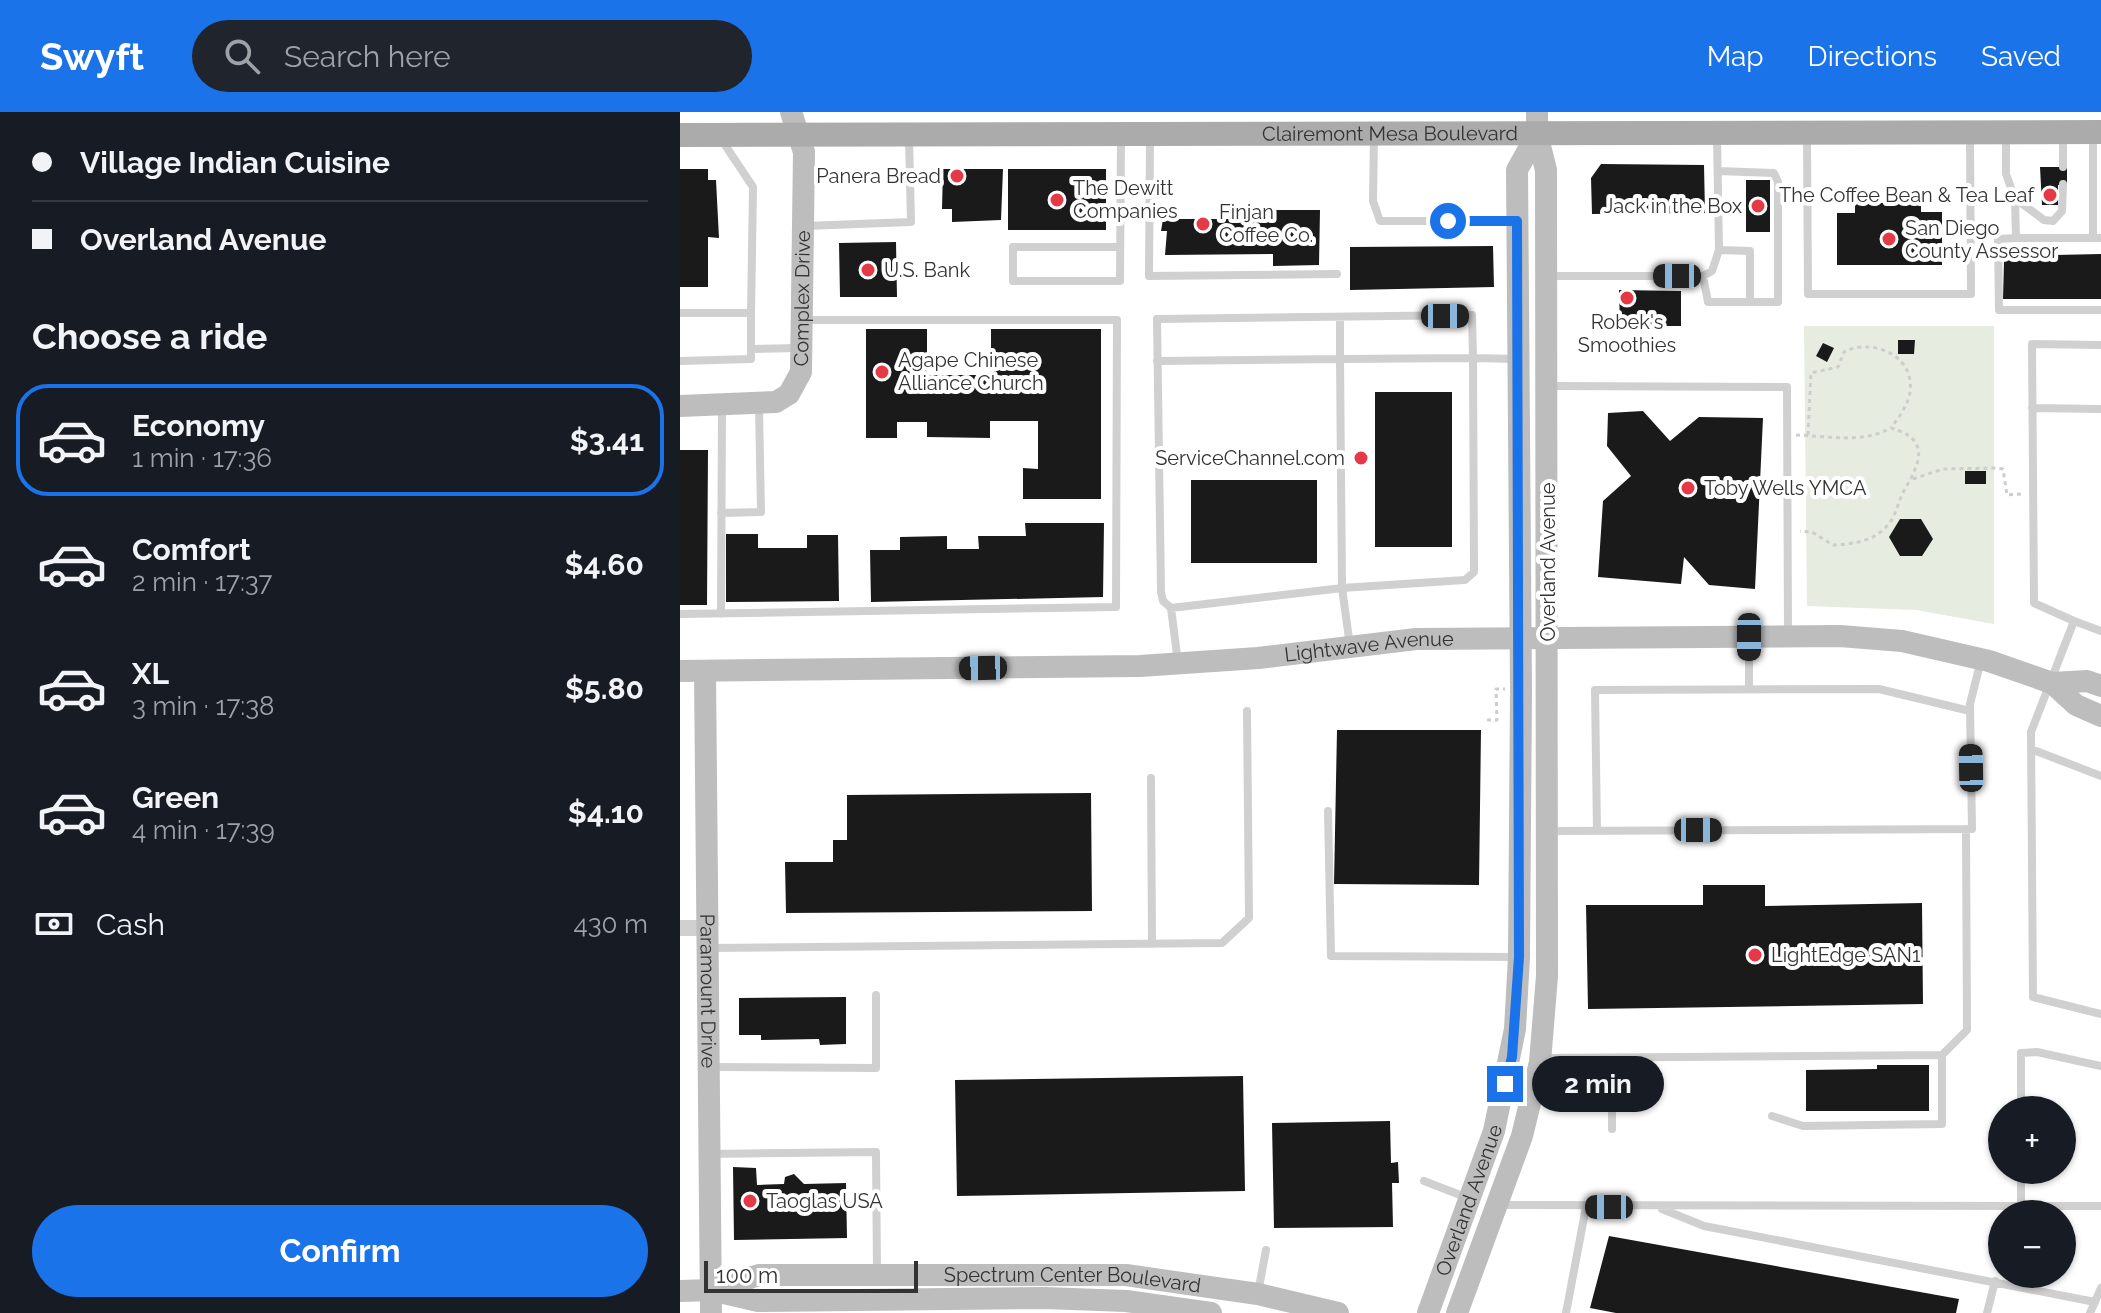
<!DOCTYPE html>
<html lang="en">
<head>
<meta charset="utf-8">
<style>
  :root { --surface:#171b24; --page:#20242c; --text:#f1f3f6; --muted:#9ea1a6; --line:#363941; --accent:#1a73e8 }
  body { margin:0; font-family:Raleway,sans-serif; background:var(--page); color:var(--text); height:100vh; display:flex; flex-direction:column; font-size:30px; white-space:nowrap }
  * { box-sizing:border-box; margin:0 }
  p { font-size:26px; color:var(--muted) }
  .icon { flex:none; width:44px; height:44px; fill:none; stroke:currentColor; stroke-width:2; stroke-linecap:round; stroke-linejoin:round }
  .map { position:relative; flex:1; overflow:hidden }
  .sheet { display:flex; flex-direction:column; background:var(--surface); width:680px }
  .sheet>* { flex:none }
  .hud { display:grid; align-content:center; height:176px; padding:0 32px; background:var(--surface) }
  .tools { position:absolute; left:1308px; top:984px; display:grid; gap:16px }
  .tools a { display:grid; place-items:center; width:88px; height:88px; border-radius:50%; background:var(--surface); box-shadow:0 2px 6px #0004; font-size:40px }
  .scale { position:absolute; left:24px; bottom:20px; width:214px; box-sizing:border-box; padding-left:8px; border:4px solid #333; border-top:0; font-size:22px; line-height:28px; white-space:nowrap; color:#333; -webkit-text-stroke:6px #fff; paint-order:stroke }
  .end { position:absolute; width:36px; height:36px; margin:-18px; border:10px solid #1a73e8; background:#fff; box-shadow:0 0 0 4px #fff }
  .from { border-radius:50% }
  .bubble { position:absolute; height:56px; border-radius:28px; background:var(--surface); box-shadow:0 2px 6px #0004; font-size:26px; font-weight:700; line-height:56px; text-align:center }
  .car { position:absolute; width:24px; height:48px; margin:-24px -12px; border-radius:10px; box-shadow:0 0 6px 2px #0007; background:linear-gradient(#222 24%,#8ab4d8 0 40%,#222 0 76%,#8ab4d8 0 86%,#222 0) }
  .hud b { display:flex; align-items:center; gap:28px; height:76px; font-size:30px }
  .hud b+b { border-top:2px solid var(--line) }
  .hud i { width:20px; height:20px; background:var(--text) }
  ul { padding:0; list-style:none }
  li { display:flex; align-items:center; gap:24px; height:112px; margin:0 16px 12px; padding:0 16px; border:4px solid transparent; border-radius:32px }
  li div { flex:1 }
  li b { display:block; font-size:30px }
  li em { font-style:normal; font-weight:700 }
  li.selected { border-color:var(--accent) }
  li>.icon { width:72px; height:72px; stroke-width:1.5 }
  h2 { padding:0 32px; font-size:36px; line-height:96px }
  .pay { display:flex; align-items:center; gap:20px; height:88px; padding:0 32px; font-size:30px }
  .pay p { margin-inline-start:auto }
  .action { display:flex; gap:16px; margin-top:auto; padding:16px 32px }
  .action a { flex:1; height:92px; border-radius:48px; background:var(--accent); color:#fff; font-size:32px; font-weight:700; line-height:92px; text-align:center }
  header { display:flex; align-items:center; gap:48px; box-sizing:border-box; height:112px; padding:0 40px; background:var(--accent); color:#fff }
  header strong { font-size:38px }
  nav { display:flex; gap:44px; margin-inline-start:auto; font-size:28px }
  .search { width:560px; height:72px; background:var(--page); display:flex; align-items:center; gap:20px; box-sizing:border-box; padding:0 28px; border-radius:44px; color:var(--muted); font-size:30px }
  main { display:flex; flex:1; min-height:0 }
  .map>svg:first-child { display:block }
  .green { fill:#e6ecdf }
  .building { fill:#1a1a1a }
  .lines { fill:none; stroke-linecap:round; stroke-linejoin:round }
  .path { stroke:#cdcdcd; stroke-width:3; stroke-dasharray:4 4; stroke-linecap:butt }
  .lane { stroke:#d0d0d0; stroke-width:8 }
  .street { stroke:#d0d0d0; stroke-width:16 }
  .secondary { stroke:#bdbdbd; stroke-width:22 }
  .primary { stroke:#ababab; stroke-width:24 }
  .route { stroke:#1a73e8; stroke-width:10 }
  .poi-dot { fill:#e63946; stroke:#fff; stroke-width:3 }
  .labels { text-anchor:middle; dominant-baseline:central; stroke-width:8; stroke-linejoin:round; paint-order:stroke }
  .street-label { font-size:20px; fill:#333; stroke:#fff }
  .poi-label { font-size:20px; fill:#333; stroke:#fff; text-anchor:start }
</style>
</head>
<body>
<header>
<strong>Swyft</strong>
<div class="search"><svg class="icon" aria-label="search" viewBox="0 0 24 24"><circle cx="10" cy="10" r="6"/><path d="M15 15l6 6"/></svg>Search here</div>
<nav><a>Map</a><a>Directions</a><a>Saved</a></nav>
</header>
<main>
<section class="sheet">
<div class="hud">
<b><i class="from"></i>Village Indian Cuisine</b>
<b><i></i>Overland Avenue</b>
</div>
<h2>Choose a ride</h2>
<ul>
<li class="selected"><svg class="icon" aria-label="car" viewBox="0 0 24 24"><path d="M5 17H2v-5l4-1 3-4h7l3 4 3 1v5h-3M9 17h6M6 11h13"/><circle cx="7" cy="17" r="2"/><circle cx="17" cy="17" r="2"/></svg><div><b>Economy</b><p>1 min · 17:36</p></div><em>$3.41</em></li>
<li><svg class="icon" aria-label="car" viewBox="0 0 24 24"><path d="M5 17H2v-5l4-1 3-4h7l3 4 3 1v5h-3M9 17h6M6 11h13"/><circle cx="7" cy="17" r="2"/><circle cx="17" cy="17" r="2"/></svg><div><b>Comfort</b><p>2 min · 17:37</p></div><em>$4.60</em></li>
<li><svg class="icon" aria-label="car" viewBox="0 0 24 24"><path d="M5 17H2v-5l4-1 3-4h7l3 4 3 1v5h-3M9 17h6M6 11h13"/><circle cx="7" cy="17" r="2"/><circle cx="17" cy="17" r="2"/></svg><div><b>XL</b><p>3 min · 17:38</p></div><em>$5.80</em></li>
<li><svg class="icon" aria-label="car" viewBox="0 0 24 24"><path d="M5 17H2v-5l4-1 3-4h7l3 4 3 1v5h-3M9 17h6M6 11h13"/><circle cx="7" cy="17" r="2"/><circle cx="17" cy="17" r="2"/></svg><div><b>Green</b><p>4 min · 17:39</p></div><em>$4.10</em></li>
</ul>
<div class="pay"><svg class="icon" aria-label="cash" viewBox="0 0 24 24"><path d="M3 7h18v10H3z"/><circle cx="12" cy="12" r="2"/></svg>Cash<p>430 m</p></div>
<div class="action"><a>Confirm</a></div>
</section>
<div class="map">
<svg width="1421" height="1201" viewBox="0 0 1421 1201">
  <rect width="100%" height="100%" fill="#fff"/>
  <path class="green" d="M1124,214H1314V512L1236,498L1127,494Z"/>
  <path class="building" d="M921,52L1024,53L1025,101L912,102L911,66Z
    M1360,55H1387V72L1378,73V93H1362Z
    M0,57H28V68H36L39,126L28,125V175H0Z
    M263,57H323L321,108L272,110V97H262Z
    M328,57H426V118H328Z
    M1066,68H1090V120H1066Z
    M1175,91H1241V100H1262V153H1157V101H1175Z
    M582,98H640L639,153L593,154V142L485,143L487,119H481L483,107H583Z
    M216,130L217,185H160L159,131Z
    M813,134L814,175L670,178V135Z
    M1421,142V187H1323L1324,149L1329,144Z
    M939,178L1001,179V214H940Z
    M186,217H247V263H311V217H421V387H343V356L358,357V309H310V326L247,325V310H217V326H186Z
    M1218,228H1235L1234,242H1218Z
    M1143,231L1154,236L1147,250L1136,244Z
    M695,280H772V435H695Z
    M963,299L990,329L1019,305L1083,306L1075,477L1029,473L1004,445L1001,472L918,465L923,389L951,364L927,334L928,301Z
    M0,338H28L27,493H0Z
    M1285,359H1306V372H1285Z
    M511,368H637V451H511Z
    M1220,407H1241L1253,427L1242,444H1220L1209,425Z
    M345,411H424L423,485L191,490L190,438H220V425L267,424V437H299L298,424H346Z
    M46,422H78V436H127V423H158L159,489L46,490Z
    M657,618H801L799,773L654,772Z
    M411,681L412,799L106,801L105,750H153V728H167V683Z
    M1023,773H1085V794L1242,791L1243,892L908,897L906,793H1023Z
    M166,885V932L140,933L139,927L81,928V923H59V886Z
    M1197,953H1249V999H1126V958L1197,957Z
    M563,964L565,1079L277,1084L275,968Z
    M710,1009L711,1051L718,1050L719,1071H712L713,1115L594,1116L592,1011Z
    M53,1055L76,1056L77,1073L104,1072L105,1065L114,1062L124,1072L166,1071L167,1126L54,1128Z
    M929,1124L1279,1187L1276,1201H936L910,1196Z"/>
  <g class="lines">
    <path class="path" d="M1116,323C1149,324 1182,332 1211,316C1251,327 1240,351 1225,377C1217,390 1217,405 1205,416C1191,430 1172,432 1153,433L1132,420L1120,419
      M1128,323L1131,261L1158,255L1164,240C1188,227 1227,240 1230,269C1233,287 1221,302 1211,316
      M1233,367L1263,357L1315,356L1323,357L1327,383L1341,382
      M807,608H817L816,577H825"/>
    <path class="lane" d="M1326,21V62L1335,87L1336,126H1421
      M694,22L693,89L700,109H834
      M1413,22V126
      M1127,25L1128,182H1291L1290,24
      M41,27L73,75L71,201
      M470,27L469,164L657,162
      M1383,55V24
      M1038,59L1094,61L1098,70V190H1070
      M1333,85L1364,108L1373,109L1382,99L1383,72
      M125,114L231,110L229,25
      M1336,126L1318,127L1319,198H1421
      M440,135H333V169H440L441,23
      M867,164H1023L1032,159L1039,138L1037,25
      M1023,164L1028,190H1070V139L1039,138
      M0,201H71V247L0,249
      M1421,233L1352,232L1354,491L1394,509L1351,620L1353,885L1421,902
      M71,237L118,236
      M477,249L660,247V205
      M869,274L1107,275L1108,524
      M1352,296L1421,297
      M41,401L81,400L79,294
      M491,496L483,489L481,480L477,207L792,203L793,246L660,247L662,476L785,468L794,460L793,246L837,247
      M0,502L436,495L437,208H123
      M41,502L42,295
      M1394,509L1421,519
      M1069,526V577
      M498,551L491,496L662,476L670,534
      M1351,637L1421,664
      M471,666L472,832
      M648,699L651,844L838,845
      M868,719L1292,717L1290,592L1301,548
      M917,719L915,578L1199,577L1290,599
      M30,836L542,831L569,806L567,599
      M861,946L1262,943L1287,918L1286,717
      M932,946V1017
      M29,955L196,956V883
      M1341,998V941L1357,940L1421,954
      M1092,1004L1123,1014L1262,1012V943
      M30,1042L196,1040L197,1160
      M1341,1058V1094
      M744,1069L788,1086
      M821,1093L1421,1094
      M982,1097L1024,1114L1415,1190
      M578,1181L586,1138
      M886,1201L906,1095
      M1307,1201L1315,1169
      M1410,1201L1421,1176"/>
    <path class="street" d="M0,816H27"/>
    <g class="secondary">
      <path id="s1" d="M0,294L96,290L109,282L121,260L124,40L111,0"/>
      <path id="s2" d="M0,559L460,554L578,546L736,527L1160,524L1222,529L1309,549L1372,571L1396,593L1421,604"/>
      <path id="s3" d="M25,559L31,1201"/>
      <path d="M1372,571L1407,569L1421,574"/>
      <path id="s4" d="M31,1178L79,1163H446L578,1182L658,1201"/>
      <path d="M0,1179L31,1178L78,1189L365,1186L446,1189L531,1201"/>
      <path id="s5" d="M748,1201L814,1019L835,917L839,845L841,577L837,58L857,22"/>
      <path d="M777,1201L842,1024L860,950L867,864L866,58L857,22V0"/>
    </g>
    <path class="primary" id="s6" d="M0,23L1421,20"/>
  </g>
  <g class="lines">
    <path class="route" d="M768,109H837L839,845L832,945L825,972"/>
  </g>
  <g class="poi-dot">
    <circle cx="277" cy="64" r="8"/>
    <circle cx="1370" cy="83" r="8"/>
    <circle cx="377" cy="88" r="8"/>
    <circle cx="1078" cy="94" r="8"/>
    <circle cx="523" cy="112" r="8"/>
    <circle cx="1209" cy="127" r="8"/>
    <circle cx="188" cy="158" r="8"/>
    <circle cx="947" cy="186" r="8"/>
    <circle cx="202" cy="260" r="8"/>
    <circle cx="681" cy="346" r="8"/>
    <circle cx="1008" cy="376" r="8"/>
    <circle cx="1075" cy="843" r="8"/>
    <circle cx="70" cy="1089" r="8"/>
  </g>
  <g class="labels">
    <g class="street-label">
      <text stroke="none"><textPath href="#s6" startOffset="710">Clairemont Mesa Boulevard</textPath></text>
      <text stroke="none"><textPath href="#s1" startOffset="210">Complex Drive</textPath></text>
      <text transform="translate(868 450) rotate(-90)">Overland Avenue</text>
      <text stroke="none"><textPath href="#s2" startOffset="690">Lightwave Avenue</textPath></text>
      <text stroke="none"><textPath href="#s3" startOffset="320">Paramount Drive</textPath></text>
      <text stroke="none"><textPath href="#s5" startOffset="120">Overland Avenue</textPath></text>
      <text stroke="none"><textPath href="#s4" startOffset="364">Spectrum Center Boulevard</textPath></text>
    </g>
    <g class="poi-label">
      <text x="261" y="64" text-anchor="end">Panera Bread</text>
      <text x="393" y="76">The Dewitt<tspan x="393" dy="23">Companies</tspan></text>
      <text x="1354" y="83" text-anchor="end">The Coffee Bean &amp; Tea Leaf</text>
      <text x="1062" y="94" text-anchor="end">Jack in the Box</text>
      <text x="539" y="100">Finjan<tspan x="539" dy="23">Coffee Co.</tspan></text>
      <text x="1225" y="116">San Diego<tspan x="1225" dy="23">County Assessor</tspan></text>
      <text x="204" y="158">U.S. Bank</text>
      <text x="947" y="210" text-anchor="middle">Robek's<tspan x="947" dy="23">Smoothies</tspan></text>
      <text x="218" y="248">Agape Chinese<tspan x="218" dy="23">Alliance Church</tspan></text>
      <text x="665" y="346" text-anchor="end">ServiceChannel.com</text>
      <text x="1024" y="376">Toby Wells YMCA</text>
      <text x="1091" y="843">LightEdge SAN1</text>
      <text x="86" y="1089">Taoglas USA</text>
    </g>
  </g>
</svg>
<div class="tools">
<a>+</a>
<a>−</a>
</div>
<div class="scale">100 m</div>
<i class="end from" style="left:768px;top:109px"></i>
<i class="end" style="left:825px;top:972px"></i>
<div class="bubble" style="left:852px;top:944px;width:132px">2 min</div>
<i class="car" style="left:997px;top:164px;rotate:270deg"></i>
<i class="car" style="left:765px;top:204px;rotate:90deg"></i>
<i class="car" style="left:1069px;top:525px;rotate:180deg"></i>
<i class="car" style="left:303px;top:556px;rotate:269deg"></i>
<i class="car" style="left:1291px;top:656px;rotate:359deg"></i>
<i class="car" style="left:1018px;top:718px;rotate:90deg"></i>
<i class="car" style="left:929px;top:1095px;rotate:270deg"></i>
</div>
</main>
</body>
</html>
